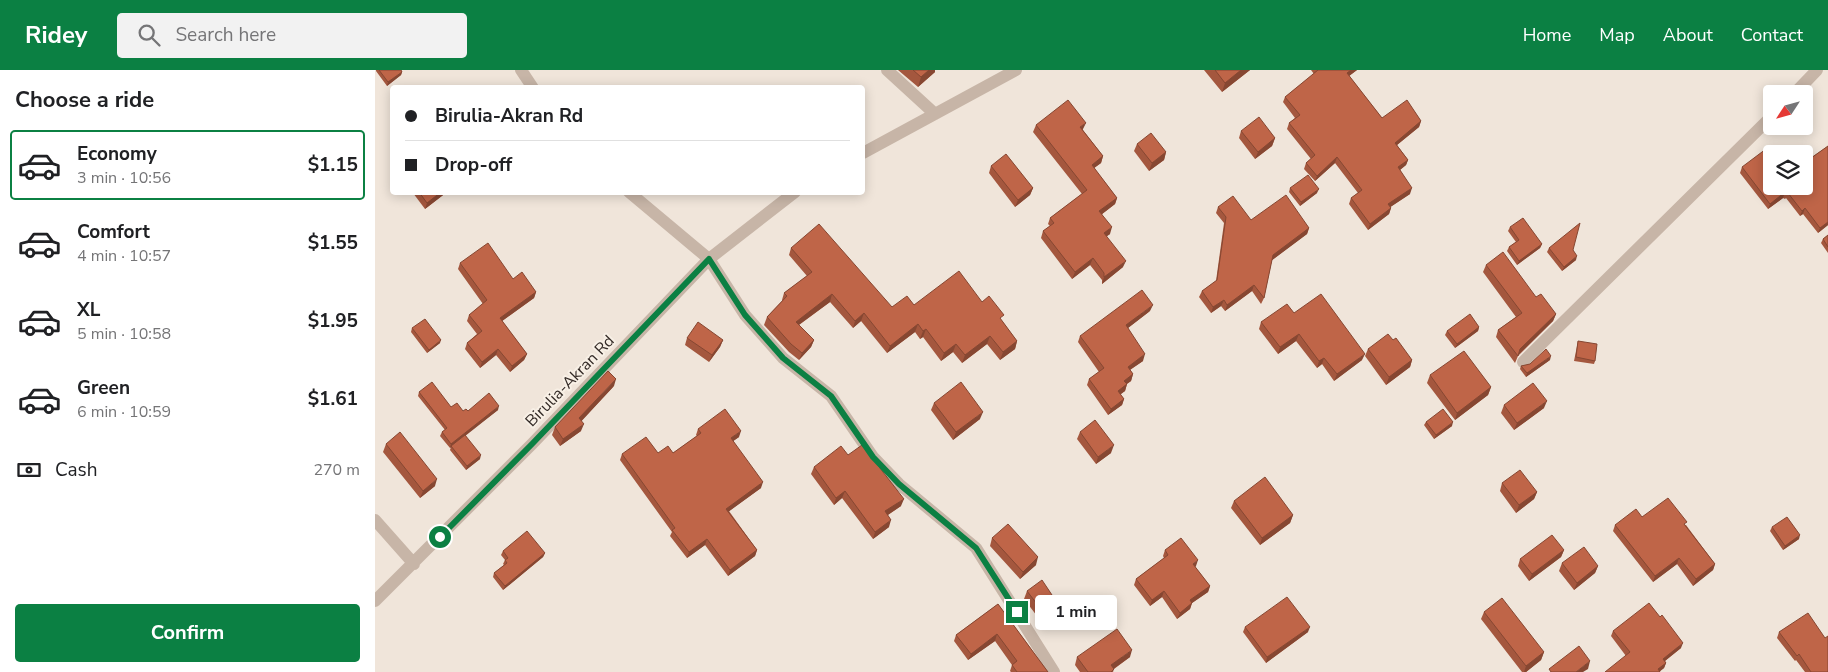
<!DOCTYPE html>
<html lang="en">
<head>
<meta charset="utf-8">
<style>
  :root { --surface:#fff; --page:#f2f2f2; --text:#202124; --muted:#757577; --line:#e0e0e0; --accent:#0b8043 }
  body { margin:0; font-family:"Nunito Sans",sans-serif; background:var(--page); color:var(--text); height:100vh; display:flex; flex-direction:column; font-size:19px; white-space:nowrap }
  * { box-sizing:border-box; margin:0 }
  p { font-size:16px; color:var(--muted) }
  .icon { flex:none; width:28px; height:28px; fill:none; stroke:currentColor; stroke-width:2; stroke-linecap:round; stroke-linejoin:round }
  .map { position:relative; flex:1; overflow:hidden }
  .panel { display:flex; flex-direction:column; background:var(--surface); width:375px }
  .panel>* { flex:none }
  .banner { position:absolute; left:15px; top:15px; width:475px; height:110px; border-radius:5px; box-shadow:0 2px 12px #0003; display:grid; align-content:center; height:110px; padding:0 15px; background:var(--surface) }
  .needle { width:32px; rotate:234deg }
  .controls { position:absolute; left:1388px; top:15px; display:grid; gap:10px }
  .controls a { display:grid; place-items:center; width:50px; height:50px; border-radius:5px; background:var(--surface); box-shadow:0 2px 12px #0003; font-size:25px }
  .end { position:absolute; width:22px; height:22px; margin:-11px; border:6px solid #0b8043; background:#fff; box-shadow:0 0 0 2px #fff }
  .from { border-radius:50% }
  .bubble { position:absolute; height:35px; border-radius:5px; background:var(--surface); box-shadow:0 2px 12px #0003; font-size:16px; font-weight:700; line-height:35px; text-align:center }
  .banner b { display:flex; align-items:center; gap:18px; height:48px; font-size:19px }
  .banner b+b { border-top:1px solid var(--line) }
  .banner i { width:12px; height:12px; background:var(--text) }
  ul { padding:0; list-style:none }
  li { display:flex; align-items:center; gap:15px; height:70px; margin:0 10px 8px; padding:0 5px; border:2px solid transparent; border-radius:5px }
  li div { flex:1 }
  li b { display:block; font-size:19px }
  li em { font-style:normal; font-weight:700 }
  li.active { border-color:var(--accent) }
  li>.icon { width:45px; height:45px; stroke-width:1.5 }
  h2 { padding:0 15px; font-size:22px; line-height:60px }
  .pay { display:flex; align-items:center; gap:12px; height:55px; padding:0 15px; font-size:19px }
  .pay p { margin-inline-start:auto }
  .primary-button { display:flex; gap:10px; margin-top:auto; padding:10px 15px }
  .primary-button a { flex:1; height:58px; border-radius:5px; background:var(--accent); color:#fff; font-size:20px; font-weight:700; line-height:58px; text-align:center }
  header { display:flex; align-items:center; gap:30px; box-sizing:border-box; height:70px; padding:0 25px; background:var(--accent); color:#fff }
  header strong { font-size:24px }
  nav { display:flex; gap:28px; margin-inline-start:auto; font-size:18px }
  .search { width:350px; height:45px; background:var(--page); display:flex; align-items:center; gap:12px; box-sizing:border-box; padding:0 18px; border-radius:5px; color:var(--muted); font-size:19px }
  main { display:flex; flex:1; min-height:0 }
  .map>svg:first-child { display:block }
  .lines { fill:none; stroke-linecap:round; stroke-linejoin:round }
  .minor { stroke:#c7b5a7; stroke-width:12 }
  .wall { fill:#a4573e }
  .shaded-wall { fill:#864732 }
  .building { fill:#bf6548; stroke:#864732 }
  .route { stroke:#0b8043; stroke-width:6 }
  .labels { text-anchor:middle; dominant-baseline:central; stroke-width:4; stroke-linejoin:round; paint-order:stroke }
  .street-label { font-size:16px; fill:#342b27; stroke:#f8f0e6 }
</style>
</head>
<body>
<header>
<strong>Ridey</strong>
<div class="search"><svg class="icon" aria-label="search" viewBox="0 0 24 24"><circle cx="10" cy="10" r="6"/><path d="M15 15l6 6"/></svg>Search here</div>
<nav><a>Home</a><a>Map</a><a>About</a><a>Contact</a></nav>
</header>
<main>
<section class="panel">
<h2>Choose a ride</h2>
<ul>
<li class="active"><svg class="icon" aria-label="car" viewBox="0 0 24 24"><path d="M5 17H2v-5l4-1 3-4h7l3 4 3 1v5h-3M9 17h6M6 11h13"/><circle cx="7" cy="17" r="2"/><circle cx="17" cy="17" r="2"/></svg><div><b>Economy</b><p>3 min · 10:56</p></div><em>$1.15</em></li>
<li><svg class="icon" aria-label="car" viewBox="0 0 24 24"><path d="M5 17H2v-5l4-1 3-4h7l3 4 3 1v5h-3M9 17h6M6 11h13"/><circle cx="7" cy="17" r="2"/><circle cx="17" cy="17" r="2"/></svg><div><b>Comfort</b><p>4 min · 10:57</p></div><em>$1.55</em></li>
<li><svg class="icon" aria-label="car" viewBox="0 0 24 24"><path d="M5 17H2v-5l4-1 3-4h7l3 4 3 1v5h-3M9 17h6M6 11h13"/><circle cx="7" cy="17" r="2"/><circle cx="17" cy="17" r="2"/></svg><div><b>XL</b><p>5 min · 10:58</p></div><em>$1.95</em></li>
<li><svg class="icon" aria-label="car" viewBox="0 0 24 24"><path d="M5 17H2v-5l4-1 3-4h7l3 4 3 1v5h-3M9 17h6M6 11h13"/><circle cx="7" cy="17" r="2"/><circle cx="17" cy="17" r="2"/></svg><div><b>Green</b><p>6 min · 10:59</p></div><em>$1.61</em></li>
</ul>
<div class="pay"><svg class="icon" aria-label="cash" viewBox="0 0 24 24"><path d="M3 7h18v10H3z"/><circle cx="12" cy="12" r="2"/></svg>Cash<p>270 m</p></div>
<div class="primary-button"><a>Confirm</a></div>
</section>
<div class="map">
<svg width="1453" height="602" viewBox="0 0 1453 602">
  <rect width="100%" height="100%" fill="#f0e5da"/>
  <g class="lines">
    <path class="minor" d="M146,0L158,18
      M512,0L560,44
      M1419,24L1442,0
      M488,83L641,0
      M254,122L334,189L370,245L408,288L456,326L498,387L524,414L601,478L679,602
      M1148,292L1396,47
      M0,450L39,494
      M0,531L157,374L334,189L420,122"/>
  </g>
  <path class="wall" d="M1,0H26L27,2L26,5L12,16L1,1Z
    M523,0H560V2L543,17Z
    M829,0H875L847,22Z
    M936,0H982L974,6L1007,48L1046,51L1044,57L1022,75L1033,90L1031,95L1025,100L1035,124L1015,137L1016,138L1014,144L993,160L974,134L976,128L983,123L960,93L940,111L929,99L931,93L936,89L912,59L914,53L920,48L908,32L910,27L939,4Z
    M661,55L708,59V60L728,86L726,93L719,98L742,128L740,134L727,144L735,164L731,166L748,197L727,214V210L715,195L697,209L666,168L668,161L675,156L673,154L675,148L707,124L658,62Z
    M866,61L900,68L897,76L880,89L864,68Z
    M762,74L791,82L789,90L774,101L759,81Z
    M1453,76V155L1443,163L1428,144L1425,146L1411,128L1410,129L1408,128L1393,139L1365,103L1367,97L1396,116Z
    M616,96L658,118L655,125L640,137L614,103Z
    M915,118L942,123L925,136L914,122Z
    M38,122H72L50,139L38,123Z
    M843,137L876,150L934,158L932,164L897,190L889,228L886,234L877,221L850,241L846,236L836,243L824,227L827,221L841,211L849,153L841,143Z
    M1135,157L1167,174L1165,178L1142,195L1132,181L1134,177L1141,172L1133,161Z
    M1453,165V183L1446,173L1448,169Z
    M416,178L517,237L539,235L607,232L627,251L642,271L640,279L625,290L612,274L587,293L578,282L566,291L548,267L545,269L540,262L512,283L486,251L478,258L455,232L424,255L439,270L436,277L424,290L414,282L389,255L392,247L407,231V230L409,223L432,206L414,185Z
    M1174,178L1198,180L1201,190L1187,201L1172,182Z
    M85,193L138,209L161,222L159,228L127,251L152,284L149,290L135,302L121,285L105,298L90,279L92,273L102,264L92,251L94,245L108,234L83,199Z
    M1111,195L1161,227L1181,244L1178,251L1143,286L1140,293L1121,267L1123,260L1141,247L1108,202Z
    M775,241L753,258L768,291L755,300L758,304L756,311L752,314L750,321L745,324L749,329L747,335L733,345L712,315L714,309L724,302L703,272L705,266Z
    M919,243L987,290L959,311L947,294L942,298L921,271L903,284L884,259L886,252Z
    M1104,257L1103,261L1080,278L1070,265L1072,261Z
    M37,258L65,273L52,283L36,262Z
    M312,268L348,270L345,277L334,292L310,275Z
    M1018,270L1037,290L1035,297L1011,315L990,286L993,279Z
    M1203,271L1220,291L1219,294L1199,291Z
    M1175,290L1151,307L1145,299L1146,296Z
    M1055,305L1116,317L1113,325L1080,350L1052,313Z
    M239,316L206,351V361L185,376L177,365L180,357Z
    M44,322L76,337L88,341L123,340L90,365L105,389L91,400L75,380L76,377L75,378L65,366L67,362L70,360L43,326Z
    M559,333L605,349L578,370L556,340Z
    M1129,335L1169,338L1139,360L1126,343Z
    M1051,352L1077,356L1059,369L1049,355Z
    M323,359L364,367L358,371L386,418L354,441L382,480L380,486L353,506L330,475L312,488L295,466L297,462L245,390L247,384L298,383L322,366L321,365Z
    M705,362L736,383L721,394L702,369Z
    M11,374L60,416L45,428L8,382Z
    M473,385L526,436L513,445L514,457L498,469L467,428L459,435L436,404L439,397Z
    M1127,413L1162,422L1159,429L1141,443L1125,421Z
    M859,431L918,445L915,453L885,475L856,438Z
    M1267,447L1311,455L1340,494L1338,500L1318,516L1302,494L1278,512L1238,461L1240,455Z
    M1397,457L1424,469L1408,480L1395,461Z
    M617,468L661,495L645,509L615,476Z
    M790,480L821,496L820,497L835,516L833,522L817,533L815,539L802,549L787,527L775,536L759,515L761,509L789,488L788,486Z
    M1189,480L1186,487L1154,511L1143,496L1145,489Z
    M128,481L170,483L168,487L128,520L118,507L119,503L129,495L128,494L130,490L126,485Z
    M1187,493L1223,496L1220,503L1199,520L1184,501Z
    M652,521L677,535L662,546L649,529Z
    M623,534L673,602H636L635,601L637,595L620,571L593,590L579,571L581,565Z
    M1109,542L1169,582L1166,590L1151,602H1147L1106,549Z
    M870,557L933,562L891,593L868,562Z
    M1238,561L1306,578L1290,591L1291,593L1289,598L1285,601L1251,586L1236,566Z
    M1404,562L1453,602H1430L1421,590L1420,591L1402,568Z
    M702,587H755L739,599L738,602H705L700,595Z"/>
  <path class="shaded-wall" d="M554,0H560V2L543,17L546,7Z
    M866,0H875L847,22L850,13Z
    M976,0H982L970,9L972,3Z
    M27,2L26,5L12,16L13,12Z
    M1046,51L1044,57L1017,79L1020,73Z
    M711,53L708,59L703,63L705,57Z
    M900,68L897,76L880,89L883,82Z
    M791,82L789,90L774,101L777,93Z
    M728,86L726,93L715,101L717,95Z
    M962,87L960,93L940,111L942,106Z
    M1033,90L1031,95L1021,103L1023,97Z
    M658,118L655,125L640,137L643,130Z
    M1037,118L1035,124L1011,140L1013,134Z
    M944,119L942,123L925,136L926,132Z
    M66,122H72L50,139L52,133Z
    M1410,122L1408,128L1393,139L1395,134Z
    M742,128L740,134L722,148L724,141Z
    M1016,138L1014,144L993,160L995,154Z
    M1430,138L1428,144L1425,146L1427,141Z
    M1453,152V155L1443,163L1445,158Z
    M737,157L735,164L727,170L729,163Z
    M934,158L932,164L896,191L898,185Z
    M1167,174L1165,178L1142,195L1144,191Z
    M1202,186L1201,190L1187,201L1189,197Z
    M718,188L715,195L697,209L700,202Z
    M751,191L748,197L727,214L729,207Z
    M879,215L877,221L850,241L852,235Z
    M161,222L159,228L123,254L125,248Z
    M457,224L455,232L418,259L421,252Z
    M849,230L846,236L836,243L838,237Z
    M778,235L775,241L749,261L751,255Z
    M489,243L486,251L478,258L480,251Z
    M1181,244L1178,251L1142,286L1145,279Z
    M543,254L540,262L512,283L515,276Z
    M1104,257L1103,261L1080,278L1082,274Z
    M551,259L548,267L545,269L548,261Z
    M924,264L921,271L903,284L905,277Z
    M615,266L612,274L587,293L590,285Z
    M66,270L65,273L52,283L54,280Z
    M348,270L345,277L334,292L337,285Z
    M439,270L436,277L424,290L427,283Z
    M642,271L640,279L625,290L628,282Z
    M581,274L578,282L566,291L569,283Z
    M123,279L121,285L105,298L107,292Z
    M152,284L149,290L135,302L137,296Z
    M770,284L768,291L750,303L753,297Z
    M990,284L987,290L959,311L962,304Z
    M1176,286L1175,290L1151,307L1152,303Z
    M949,288L947,294L942,298L944,291Z
    M1037,290L1035,297L1011,315L1014,307Z
    M758,304L756,311L747,317L749,311Z
    M241,309L239,316L202,356L204,348Z
    M752,314L750,321L741,328L743,321Z
    M1116,317L1113,325L1080,350L1082,343Z
    M749,329L747,335L733,345L736,339Z
    M1172,331L1169,338L1139,360L1142,353Z
    M124,336L123,340L75,378L76,374Z
    M608,342L605,349L578,370L581,362Z
    M1078,352L1077,356L1059,369L1061,365Z
    M209,354L206,361L185,376L188,369Z
    M366,361L364,367L354,374L356,368Z
    M739,375L736,383L721,394L723,387Z
    M106,385L105,389L91,400L92,396Z
    M62,409L60,416L45,428L48,421Z
    M388,412L386,418L349,445L351,439Z
    M470,421L467,428L459,435L461,428Z
    M1162,422L1159,429L1141,443L1144,435Z
    M529,429L526,436L508,448L510,441Z
    M918,445L915,453L885,475L887,468Z
    M516,450L514,457L498,469L500,462Z
    M1425,465L1424,469L1408,480L1410,476Z
    M332,469L330,475L312,488L314,482Z
    M382,480L380,486L353,506L355,500Z
    M1189,480L1186,487L1154,511L1157,504Z
    M170,483L168,487L128,520L130,516Z
    M663,487L661,495L645,509L648,502Z
    M1304,488L1302,494L1278,512L1280,506Z
    M823,490L821,496L816,500L818,494Z
    M1340,494L1338,500L1318,516L1321,509Z
    M1223,496L1220,503L1199,520L1202,513Z
    M835,516L833,522L817,533L815,539L802,549L805,543L815,530Z
    M789,521L787,527L775,536L777,530Z
    M679,528L677,535L662,546L665,538Z
    M935,557L933,562L891,593L892,587Z
    M622,564L620,571L593,590L596,584Z
    M1308,573L1306,578L1286,594L1288,589Z
    M757,580L755,587L734,602L736,595Z
    M1169,582L1166,590L1151,602H1149L1151,596Z
    M1215,591L1213,599L1208,602H1201Z
    M1291,593L1289,598L1284,602L1283,599Z"/>
  <path class="building" d="M4,0H26L27,2L13,12Z
    M538,0H554L546,7Z
    M840,0H866L850,13Z
    M943,0H976L972,3L1007,48L1032,30L1046,51L1020,73L1033,90L1023,97L1037,118L1013,134L1016,138L995,154L976,128L987,120L962,87L942,106L931,93L940,85L914,53L925,45L910,27Z
    M693,30L711,53L705,57L728,86L717,95L742,128L724,141L737,157L729,163L751,191L729,207V203L718,188L700,202L668,161L679,153L675,148L712,120L661,55Z
    M884,47L900,68L883,82L866,61Z
    M776,63L791,82L777,93L762,74Z
    M1395,76L1401,84H1396V116H1429V93L1453,76V152L1445,158L1430,138L1427,141L1413,123L1412,124L1410,122L1395,134L1367,97Z
    M631,84L658,118L643,130L616,96Z
    M933,105L944,119L926,132L915,118Z
    M44,122H66L52,133Z
    M911,125L934,158L898,185L889,228L879,215L852,235L849,230L838,237L827,221L842,210L851,147L843,137L858,126L876,150Z
    M1148,148L1167,174L1144,191L1134,177L1144,170L1135,157Z
    M1205,153L1198,180L1202,186L1189,197L1174,178Z
    M444,154L517,237L532,226L539,235L584,201L607,232L614,226L629,245L625,248L642,271L628,282L615,266L590,285L581,274L569,283L551,259L548,261L543,254L515,276L489,243L480,251L457,224L421,252L439,270L427,283L416,274L392,247L412,226L409,223L437,202L416,178Z
    M1453,165V177L1448,169Z
    M113,173L138,209L147,202L161,222L125,248L152,284L137,296L123,279L107,292L92,273L107,261L94,245L112,230L85,193Z
    M1128,182L1161,227L1166,224L1181,244L1145,279L1143,286L1123,260L1147,243L1111,195Z
    M767,220L778,235L751,255L770,284L753,297L758,304L749,311L752,314L743,321L749,329L736,339L714,309L729,298L705,266Z
    M946,224L990,284L962,304L949,288L944,291L924,264L905,277L886,252L912,234L919,243Z
    M1095,244L1104,257L1082,274L1072,261Z
    M50,249L66,270L54,280L37,258Z
    M323,252L348,270L337,285L312,268Z
    M1013,264L1018,270L1021,268L1037,290L1014,307L993,279Z
    M1203,271L1222,274L1220,291L1201,287Z
    M1171,279L1176,286L1152,303L1146,296L1155,294Z
    M1089,281L1116,317L1082,343L1055,305Z
    M233,301L241,309L204,348L209,354L188,369L180,357Z
    M57,312L76,337L82,333L88,341L91,339L93,341L114,323L124,336L76,374L67,362L72,358L44,322Z
    M586,312L608,342L581,362L559,333Z
    M1158,313L1172,331L1142,353L1129,335Z
    M350,339L366,361L356,368L388,412L351,439L382,480L355,500L332,469L314,482L297,460L300,458L247,384L271,367L283,383L293,376L298,383L326,363L323,359Z
    M1068,339L1078,352L1061,365L1051,352Z
    M720,350L739,375L723,387L705,362Z
    M25,362L62,409L48,421L11,374Z
    M90,365L106,385L92,396L76,376Z
    M487,375L529,429L510,441L516,450L500,462L470,421L461,428L439,397L466,376L473,385Z
    M1145,400L1162,422L1144,435L1127,413Z
    M890,407L918,445L887,468L859,431Z
    M1293,428L1312,452L1309,454L1340,494L1321,509L1304,488L1280,506L1240,455L1261,439L1267,447Z
    M1412,447L1425,465L1410,476L1397,457Z
    M633,454L663,487L648,502L617,468Z
    M152,461L170,483L130,516L119,503L132,493L130,490L133,488L128,481Z
    M1177,465L1189,480L1157,504L1145,489Z
    M806,468L823,490L818,494L835,516L815,530L817,533L805,543L789,521L777,530L761,509L793,485L790,480Z
    M1209,477L1223,496L1202,513L1187,493Z
    M667,510L679,528L665,538L652,521Z
    M912,527L935,557L892,587L870,557Z
    M1127,528L1169,582L1151,596L1109,542Z
    M1274,533L1285,547L1287,545L1308,573L1288,589L1291,593L1283,599L1285,602H1230L1255,582L1238,561Z
    M623,534L673,602H642L637,595L642,591L622,564L596,584L581,565Z
    M1433,543L1450,568L1453,566V602H1436L1424,584L1422,586L1404,562Z
    M742,559L757,580L736,595L739,599L736,602H713L702,587Z
    M1204,576L1215,591L1201,602H1176L1174,599Z"/>
  <g class="lines">
    <path class="route" d="M65,467L157,374L334,189L370,245L408,288L456,326L498,387L524,414L601,478L642,542"/>
  </g>
  <g class="labels">
    <g class="street-label">
      <text transform="translate(195 311) rotate(-46)">Birulia-Akran Rd</text>
    </g>
  </g>
</svg>
<div class="controls">
<a><svg class="needle" viewBox="-14 -14 28 28"><path d="M0-13l5 13h-10z" fill="#e53935"/><path d="M0 13l5-13h-10z" fill="#757577"/></svg></a>
<a><svg class="icon" aria-label="layers" viewBox="0 0 24 24"><path d="M12 4l9 5-9 5-9-5zM3 14l9 5 9-5"/></svg></a>
</div>
<i class="end from" style="left:65px;top:467px"></i>
<i class="end" style="left:642px;top:542px"></i>
<div class="bubble" style="left:660px;top:525px;width:82px">1 min</div>
<div class="banner">
<b><i class="from"></i>Birulia-Akran Rd</b>
<b><i></i>Drop-off</b>
</div>
</div>
</main>
</body>
</html>
